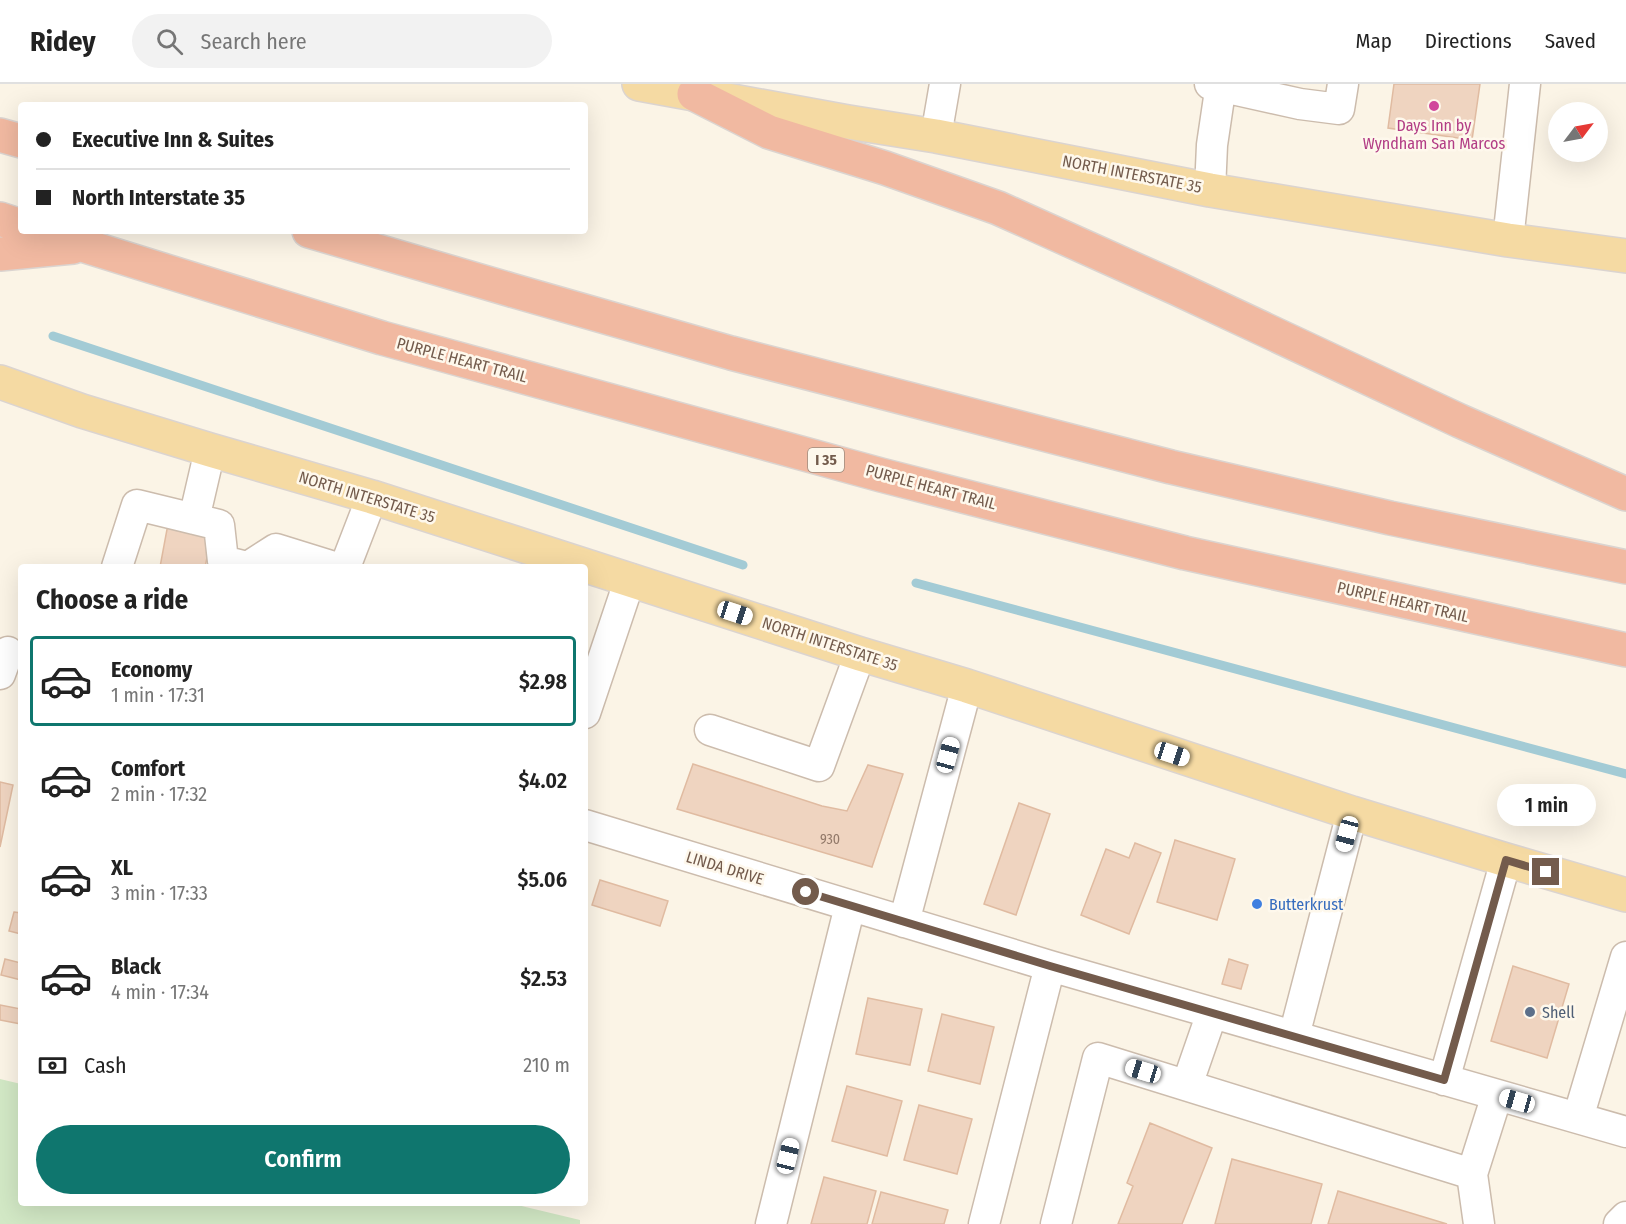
<!DOCTYPE html>
<html lang="en">
<head>
<meta charset="utf-8">
<style>
  :root { --surface:#fff; --page:#f2f2f2; --text:#222; --muted:#767676; --line:#e0e0e0; --accent:#0f766e }
  body { margin:0; font-family:"Fira Sans Condensed",sans-serif; background:var(--page); color:var(--text); height:100vh; display:flex; flex-direction:column; font-size:22px; white-space:nowrap }
  * { box-sizing:border-box; margin:0 }
  p { font-size:20px; color:var(--muted) }
  .icon { flex:none; width:33px; height:33px; fill:none; stroke:currentColor; stroke-width:2; stroke-linecap:round; stroke-linejoin:round }
  .map { position:relative; flex:1; overflow:hidden }
  .side { position:absolute; left:18px; top:480px; width:570px; height:642px; display:flex; flex-direction:column; background:var(--surface); border-radius:6px; box-shadow:0 6px 24px #0002 }
  .side>* { flex:none }
  .top-card { position:absolute; left:18px; top:18px; width:570px; height:132px; border-radius:6px; box-shadow:0 6px 24px #0002; display:grid; align-content:center; height:132px; padding:0 18px; background:var(--surface) }
  .needle { width:39px; rotate:58deg }
  .tools { position:absolute; left:1548px; top:18px; display:grid; gap:12px }
  .tools a { display:grid; place-items:center; width:60px; height:60px; border-radius:50%; background:var(--surface); box-shadow:0 6px 24px #0002; font-size:30px }
  .end { position:absolute; width:27px; height:27px; margin:-14px; border:8px solid #735b4c; background:#fff; box-shadow:0 0 0 3px #fff }
  .from { border-radius:50% }
  .bubble { position:absolute; height:42px; border-radius:21px; background:var(--surface); box-shadow:0 6px 24px #0002; font-size:20px; font-weight:600; line-height:42px; text-align:center }
  .car { position:absolute; width:18px; height:36px; margin:-18px -9px; border-radius:8px; box-shadow:0 0 4px 2px #0007; background:linear-gradient(#fff 24%,#345 0 40%,#fff 0 76%,#345 0 86%,#fff 0) }
  .top-card b { display:flex; align-items:center; gap:21px; height:57px; font-size:22px }
  .top-card b+b { border-top:2px solid var(--line) }
  .top-card i { width:15px; height:15px; background:var(--text) }
  ul { padding:0; list-style:none }
  li { display:flex; align-items:center; gap:18px; height:90px; margin:0 12px 9px; padding:0 6px; border:3px solid transparent; border-radius:6px }
  li div { flex:1 }
  li b { display:block; font-size:22px }
  li em { font-style:normal; font-weight:600 }
  li.on { border-color:var(--accent) }
  li>.icon { width:54px; height:54px; stroke-width:1.5 }
  h2 { padding:0 18px; font-size:27px; line-height:72px }
  .pay { display:flex; align-items:center; gap:15px; height:66px; padding:0 18px; font-size:22px }
  .pay p { margin-inline-start:auto }
  .action { display:flex; gap:12px; margin-top:auto; padding:12px 18px }
  .action a { flex:1; height:69px; border-radius:36px; background:var(--accent); color:#fff; font-size:24px; font-weight:600; line-height:69px; text-align:center }
  header { display:flex; align-items:center; gap:36px; box-sizing:border-box; height:84px; padding:0 30px; background:var(--surface); border-bottom:2px solid var(--line) }
  header strong { font-size:28px }
  nav { display:flex; gap:33px; margin-inline-start:auto; font-size:21px }
  .search { width:420px; height:54px; background:var(--page); display:flex; align-items:center; gap:15px; box-sizing:border-box; padding:0 21px; border-radius:33px; color:var(--muted); font-size:22px }
  .map>svg:first-child { display:block }
  .green { fill:#d2e8c5 }
  .lines { fill:none; stroke-linecap:round; stroke-linejoin:round }
  .stream { stroke:#a3cbd5; stroke-width:9 }
  .building { fill:#efd4c0; stroke:#e0bba1; stroke-width:1.5 }
  .minor-casing { stroke:#ccbcad; stroke-width:33 }
  .major-casing { stroke:#dbd4d0; stroke-width:36 }
  .highway-casing { stroke:#dbd4d0; stroke-width:36 }
  .minor { stroke:#fff; stroke-width:30 }
  .major { stroke:#f5daa3; stroke-width:33 }
  .highway { stroke:#f1b9a1; stroke-width:33 }
  .route { stroke:#735b4c; stroke-width:8 }
  .hotel-dot { fill:#d1479c; stroke:#fef8ec; stroke-width:2 }
  .shop-dot { fill:#3f7fe0; stroke:#fef8ec; stroke-width:2 }
  .service-dot { fill:#5c6f8a; stroke:#fef8ec; stroke-width:2 }
  .labels { text-anchor:middle; dominant-baseline:central; stroke-width:5; stroke-linejoin:round; paint-order:stroke }
  .number-label { font-size:14px; fill:#927969 }
  .shield { fill:#fef8ec; stroke:#9d8a7c; stroke-width:1.5 }
  .shield-label { font-size:15px; font-weight:bold; fill:#735b4c }
  .hotel-label { font-size:16px; fill:#b23c85; stroke:#fef8ec }
  .street-label { font-size:16px; fill:#735b4c; stroke:#fef8ec }
  .shop-label { font-size:16px; fill:#366cbe; stroke:#fef8ec; text-anchor:start }
  .service-label { font-size:16px; fill:#4e5e75; stroke:#fef8ec; text-anchor:start }
</style>
</head>
<body>
<header>
<strong>Ridey</strong>
<div class="search"><svg class="icon" aria-label="search" viewBox="0 0 24 24"><circle cx="10" cy="10" r="6"/><path d="M15 15l6 6"/></svg>Search here</div>
<nav><a>Map</a><a>Directions</a><a>Saved</a></nav>
</header>
<div class="map">
<svg width="1626" height="1140" viewBox="0 0 1626 1140">
  <rect width="100%" height="100%" fill="#fbf4e6"/>
  <path class="green" d="M0,995L21,1000V1119H509L580,1136V1140H0Z"/>
  <g class="lines">
    <path class="stream" d="M53,252L743,481
      M916,499L1626,690"/>
  </g>
  <path class="building" d="M1394,0H1480L1472,56L1388,44Z
    M168,440L212,450L205,483H160Z
    M693,680L822,722L847,727L868,681L903,690L872,783L677,725Z
    M0,698L13,701L0,763Z
    M1019,719L1050,730L1016,831L984,820Z
    M1175,756L1235,775L1217,836L1157,818Z
    M1135,759L1161,769L1129,850L1081,831L1106,765L1129,774Z
    M600,796L668,817L660,842L592,821Z
    M14,828L21,829V850L9,847Z
    M5,875L21,879V896L1,891Z
    M1229,875L1248,881L1241,905L1222,900Z
    M1513,882L1569,900L1547,974L1491,957Z
    M868,914L922,925L910,981L856,970Z
    M0,921L21,925V940L0,936Z
    M942,930L994,943L980,1000L928,987Z
    M847,1002L902,1017L887,1072L832,1057Z
    M919,1021L972,1035L957,1090L904,1076Z
    M1150,1039L1212,1064L1182,1140H1118L1133,1102L1127,1099Z
    M1232,1075L1322,1100L1311,1140H1215Z
    M824,1093L876,1107L867,1140H811Z
    M1338,1107L1447,1140H1328Z
    M881,1108L948,1126L944,1140H872Z"/>
  <g class="lines">
    <defs>
      <path id="minor" d="M1210,0L1300,20L1339,25L1343,0
        M936,52L945,0
        M1210,106L1212,61L1221,0
        M1508,156L1525,0
        M194,435L210,366
        M117,483L137,421L219,441L223,477L247,483
        M248,483L276,465L334,483
        M345,483L372,413
        M0,590L8,568
        M585,629L630,495
        M710,646L819,682L860,570
        M585,741L1050,882L1626,1048
        M904,838L967,602
        M1294,952L1352,729
        M1444,996L1506,776
        M1187,1001L1212,929
        M1578,1034L1626,873
        M771,1140L850,822
        M984,1140L1050,882
        M1056,1140L1098,974L1472,1090
        M1479,1140L1472,1090L1497,1011
        M1619,1140L1626,1133"/>
      <path id="major" d="M639,0L848,38L936,52L1210,106L1508,156L1626,172
        M0,298L82,327L210,366L372,413L860,570L967,602L1352,729L1506,776L1626,811"/>
      <path id="highway" d="M694,10L769,48L885,84L998,124L1176,204L1460,337L1626,410
        M0,51L21,57
        M0,135L21,142
        M37,147L382,254L881,391L1185,469L1626,566
        M309,147L511,206L731,269L1171,383L1390,434L1626,483
        M0,170L73,163"/>
    </defs>
    <use href="#minor" class="minor-casing"/>
    <use href="#major" class="major-casing"/>
    <use href="#highway" class="highway-casing"/>
    <use href="#minor" class="minor"/>
    <use href="#major" class="major"/>
    <use href="#highway" class="highway"/>
  </g>
  <g class="lines">
    <path class="route" d="M806,808L1050,882L1444,996L1506,776L1546,788"/>
  </g>
  <circle class="hotel-dot" cx="1434" cy="22" r="6"/>
  <circle class="shop-dot" cx="1257" cy="820" r="6"/>
  <circle class="service-dot" cx="1530" cy="928" r="6"/>
  <g class="labels">
    <g class="number-label">
      <text x="830" y="755">930</text>
    </g>
    <rect class="shield" x="808" y="364" width="36" height="24" rx="4.5"/>
    <g class="shield-label">
      <text x="826" y="376">I 35</text>
    </g>
    <g class="hotel-label">
      <text x="1434" y="41">Days Inn by<tspan x="1434" dy="18">Wyndham San Marcos</tspan></text>
    </g>
    <g class="street-label">
      <text transform="translate(1132 90) rotate(11)">NORTH INTERSTATE 35</text>
      <text transform="translate(462 276) rotate(15)">PURPLE HEART TRAIL</text>
      <text transform="translate(931 403) rotate(15)">PURPLE HEART TRAIL</text>
      <text transform="translate(367 413) rotate(17)">NORTH INTERSTATE 35</text>
      <text transform="translate(1403 518) rotate(13)">PURPLE HEART TRAIL</text>
      <text transform="translate(830 560) rotate(18)">NORTH INTERSTATE 35</text>
      <text transform="translate(725 784) rotate(17)">LINDA DRIVE</text>
    </g>
    <g class="shop-label">
      <text x="1269" y="820">Butterkrust</text>
    </g>
    <g class="service-label">
      <text x="1542" y="928">Shell</text>
    </g>
  </g>
</svg>
<div class="tools">
<a><svg class="needle" viewBox="-14 -14 28 28"><path d="M0-13l5 13h-10z" fill="#e53935"/><path d="M0 13l5-13h-10z" fill="#767676"/></svg></a>
</div>
<i class="end from" style="left:806px;top:808px"></i>
<i class="end" style="left:1546px;top:788px"></i>
<div class="bubble" style="left:1497px;top:700px;width:99px">1 min</div>
<i class="car" style="left:735px;top:529px;rotate:108deg"></i>
<i class="car" style="left:1172px;top:670px;rotate:108deg"></i>
<i class="car" style="left:948px;top:671px;rotate:15deg"></i>
<i class="car" style="left:1347px;top:750px;rotate:195deg"></i>
<i class="car" style="left:1143px;top:987px;rotate:287deg"></i>
<i class="car" style="left:1517px;top:1017px;rotate:286deg"></i>
<i class="car" style="left:788px;top:1072px;rotate:14deg"></i>
<div class="top-card">
<b><i class="from"></i>Executive Inn &amp; Suites</b>
<b><i></i>North Interstate 35</b>
</div>
<section class="side">
<h2>Choose a ride</h2>
<ul>
<li class="on"><svg class="icon" aria-label="car" viewBox="0 0 24 24"><path d="M5 17H2v-5l4-1 3-4h7l3 4 3 1v5h-3M9 17h6M6 11h13"/><circle cx="7" cy="17" r="2"/><circle cx="17" cy="17" r="2"/></svg><div><b>Economy</b><p>1 min · 17:31</p></div><em>$2.98</em></li>
<li><svg class="icon" aria-label="car" viewBox="0 0 24 24"><path d="M5 17H2v-5l4-1 3-4h7l3 4 3 1v5h-3M9 17h6M6 11h13"/><circle cx="7" cy="17" r="2"/><circle cx="17" cy="17" r="2"/></svg><div><b>Comfort</b><p>2 min · 17:32</p></div><em>$4.02</em></li>
<li><svg class="icon" aria-label="car" viewBox="0 0 24 24"><path d="M5 17H2v-5l4-1 3-4h7l3 4 3 1v5h-3M9 17h6M6 11h13"/><circle cx="7" cy="17" r="2"/><circle cx="17" cy="17" r="2"/></svg><div><b>XL</b><p>3 min · 17:33</p></div><em>$5.06</em></li>
<li><svg class="icon" aria-label="car" viewBox="0 0 24 24"><path d="M5 17H2v-5l4-1 3-4h7l3 4 3 1v5h-3M9 17h6M6 11h13"/><circle cx="7" cy="17" r="2"/><circle cx="17" cy="17" r="2"/></svg><div><b>Black</b><p>4 min · 17:34</p></div><em>$2.53</em></li>
</ul>
<div class="pay"><svg class="icon" aria-label="cash" viewBox="0 0 24 24"><path d="M3 7h18v10H3z"/><circle cx="12" cy="12" r="2"/></svg>Cash<p>210 m</p></div>
<div class="action"><a>Confirm</a></div>
</section>
</div>
</body>
</html>
